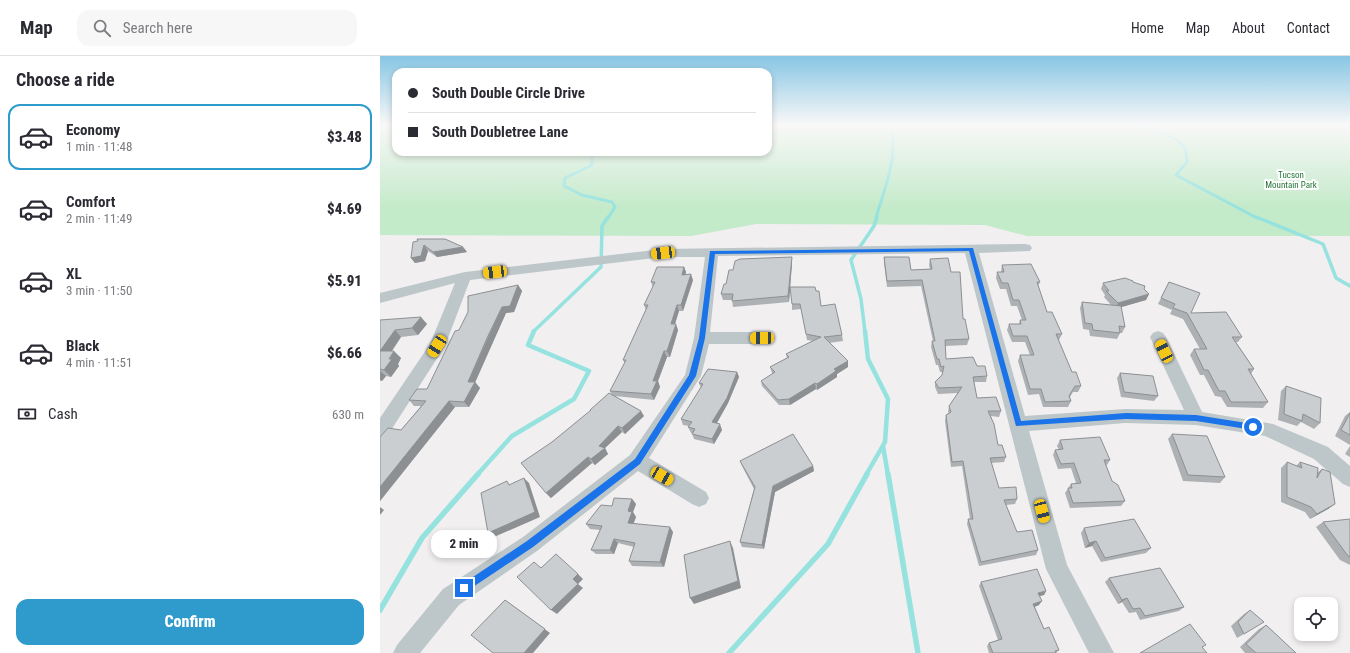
<!DOCTYPE html>
<html lang="en">
<head>
<meta charset="utf-8">
<style>
  :root { --surface:#fff; --page:#f7f7f7; --text:#2b2b33; --muted:#7c7c81; --line:#e1e1e2; --accent:#2f9acc }
  body { margin:0; font-family:"Roboto Condensed",sans-serif; background:var(--page); color:var(--text); height:100vh; display:flex; flex-direction:column; font-size:15px; white-space:nowrap }
  * { box-sizing:border-box; margin:0 }
  p { font-size:13px; color:var(--muted) }
  .icon { flex:none; width:22px; height:22px; fill:none; stroke:currentColor; stroke-width:2; stroke-linecap:round; stroke-linejoin:round }
  .map { position:relative; flex:1; overflow:hidden }
  .sheet { display:flex; flex-direction:column; background:var(--surface); width:380px }
  .sheet>* { flex:none }
  .banner { position:absolute; left:12px; top:12px; width:380px; height:88px; border-radius:12px; box-shadow:0 2px 6px #0003; display:grid; align-content:center; height:88px; padding:0 16px; background:var(--surface) }
  .fabs { position:absolute; left:914px; top:541px; display:grid; gap:8px }
  .fabs a { display:grid; place-items:center; width:44px; height:44px; border-radius:8px; background:var(--surface); box-shadow:0 2px 6px #0003; font-size:20px }
  .end { position:absolute; width:18px; height:18px; margin:-9px; border:5px solid #1a73e8; background:#fff; box-shadow:0 0 0 2px #fff }
  .from { border-radius:50% }
  .bubble { position:absolute; height:28px; border-radius:12px; background:var(--surface); box-shadow:0 2px 6px #0003; font-size:13px; font-weight:800; line-height:28px; text-align:center }
  .car { position:absolute; width:12px; height:24px; margin:-12px -6px; border-radius:5px; box-shadow:0 0 3px 1px #0007; background:linear-gradient(#f5c518 24%,#345 0 40%,#f5c518 0 76%,#345 0 86%,#f5c518 0) }
  .banner b { display:flex; align-items:center; gap:14px; height:38px; font-size:15px }
  .banner b+b { border-top:1px solid var(--line) }
  .banner i { width:10px; height:10px; background:var(--text) }
  ul { padding:0; list-style:none }
  li { display:flex; align-items:center; gap:12px; height:66px; margin:0 8px 6px; padding:0 8px; border:2px solid transparent; border-radius:12px }
  li div { flex:1 }
  li b { display:block; font-size:15px }
  li em { font-style:normal; font-weight:800 }
  li.current { border-color:var(--accent) }
  li>.icon { width:36px; height:36px; stroke-width:1.5 }
  h2 { padding:0 16px; font-size:18px; line-height:48px }
  .pay { display:flex; align-items:center; gap:10px; height:44px; padding:0 16px; font-size:15px }
  .pay p { margin-inline-start:auto }
  .button { display:flex; gap:8px; margin-top:auto; padding:8px 16px }
  .button a { flex:1; height:46px; border-radius:12px; background:var(--accent); color:#fff; font-size:16px; font-weight:800; line-height:46px; text-align:center }
  header { display:flex; align-items:center; gap:24px; box-sizing:border-box; height:56px; padding:0 20px; background:var(--surface); border-bottom:1px solid var(--line) }
  header strong { font-size:19px }
  nav { display:flex; gap:22px; margin-inline-start:auto; font-size:14px }
  .search { width:280px; height:36px; background:var(--page); display:flex; align-items:center; gap:10px; box-sizing:border-box; padding:0 14px; border-radius:12px; color:var(--muted); font-size:15px }
  main { display:flex; flex:1; min-height:0 }
  .map>svg:first-child { display:block }
  .green { fill:#c3eac9 }
  .lines { fill:none; stroke-linecap:round; stroke-linejoin:round }
  .stream-far3 { stroke:#95e2df; stroke-width:3 }
  .stream-far2 { stroke:#95e2df; stroke-width:3.5 }
  .stream-far1 { stroke:#95e2df; stroke-width:4.5 }
  .stream { stroke:#95e2df; stroke-width:5.5 }
  .minor { fill:#bdc7ca; fill-rule:evenodd }
  .wall { fill:#aeb1b3 }
  .shaded-wall { fill:#8d9092 }
  .building { fill:#caced0; stroke:#8d9092 }
  .route { fill:#1a73e8 }
  .labels { text-anchor:middle; dominant-baseline:central; stroke-width:4; stroke-linejoin:round; paint-order:stroke }
  .far-park-label { font-size:9px; fill:#227437; stroke:#fff }
</style>
</head>
<body>
<header>
<strong>Map</strong>
<div class="search"><svg class="icon" aria-label="search" viewBox="0 0 24 24"><circle cx="10" cy="10" r="6"/><path d="M15 15l6 6"/></svg>Search here</div>
<nav><a>Home</a><a>Map</a><a>About</a><a>Contact</a></nav>
</header>
<main>
<section class="sheet">
<h2>Choose a ride</h2>
<ul>
<li class="current"><svg class="icon" aria-label="car" viewBox="0 0 24 24"><path d="M5 17H2v-5l4-1 3-4h7l3 4 3 1v5h-3M9 17h6M6 11h13"/><circle cx="7" cy="17" r="2"/><circle cx="17" cy="17" r="2"/></svg><div><b>Economy</b><p>1 min · 11:48</p></div><em>$3.48</em></li>
<li><svg class="icon" aria-label="car" viewBox="0 0 24 24"><path d="M5 17H2v-5l4-1 3-4h7l3 4 3 1v5h-3M9 17h6M6 11h13"/><circle cx="7" cy="17" r="2"/><circle cx="17" cy="17" r="2"/></svg><div><b>Comfort</b><p>2 min · 11:49</p></div><em>$4.69</em></li>
<li><svg class="icon" aria-label="car" viewBox="0 0 24 24"><path d="M5 17H2v-5l4-1 3-4h7l3 4 3 1v5h-3M9 17h6M6 11h13"/><circle cx="7" cy="17" r="2"/><circle cx="17" cy="17" r="2"/></svg><div><b>XL</b><p>3 min · 11:50</p></div><em>$5.91</em></li>
<li><svg class="icon" aria-label="car" viewBox="0 0 24 24"><path d="M5 17H2v-5l4-1 3-4h7l3 4 3 1v5h-3M9 17h6M6 11h13"/><circle cx="7" cy="17" r="2"/><circle cx="17" cy="17" r="2"/></svg><div><b>Black</b><p>4 min · 11:51</p></div><em>$6.66</em></li>
</ul>
<div class="pay"><svg class="icon" aria-label="cash" viewBox="0 0 24 24"><path d="M3 7h18v10H3z"/><circle cx="12" cy="12" r="2"/></svg>Cash<p>630 m</p></div>
<div class="button"><a>Confirm</a></div>
</section>
<div class="map">
<svg width="970" height="597" viewBox="0 0 970 597">
  <rect width="100%" height="100%" fill="#f1eff0"/>
  <path class="green" d="M0,69H16V96H388V69H970V180H647L605,169L376,168L311,180L0,179Z"/>
  <g class="lines">
    <path class="stream-far3" d="M755,69C769,74 799,79 805,93C807,97 806,102 807,106L796,119L877,162
      M212,96V109L185,122L184,130L202,139L232,146L235,151L228,162
      M496,162C503,136 522,93 508,69"/>
    <path class="stream-far2" d="M876,161L943,188L956,222L970,230
      M153,276L221,211L222,170L228,161
      M485,276L481,243L471,204L494,170L497,161"/>
    <path class="stream-far1" d="M485,275L488,303L508,343L505,386L486,419
      M503,390L508,419
      M97,419L132,380L194,343L209,315L148,289L154,275"/>
    <path class="stream" d="M508,418L538,597
      M0,554L42,482L98,418
      M349,597L448,488L487,418"/>
    <path class="minor" d="M645,188L650,189L652,192L650,195L599,197L645,360L745,353L804,354L770,281L773,277L778,275L783,277L786,281L822,356L893,368L948,391L970,410V431L963,428L934,403L885,380L816,369L745,367L649,375L687,509L734,597H709L666,513L585,197L338,200L330,276H382L388,278L390,282L388,286L382,288H329L321,320L269,402L326,436L329,442L326,448L319,451L312,448L258,415L157,495L79,549L40,597H13L17,589L63,533L143,481L250,399L305,319L314,282L325,201H283L90,224L65,290L6,382L0,385V362L50,288L75,227L0,247V237L85,216L283,193Z"/>
  </g>
  <path class="wall" d="M37,183L83,191L87,196L57,201L48,195L45,205L35,207L31,202L38,185Z
    M504,201L531,214L550,213L549,209L550,203L583,263L589,283L587,289L565,290L566,303L597,310L607,320L606,326H594L597,342L621,355L619,361L611,360L618,389L626,401L624,406L611,407L619,432L637,443L635,448L626,449L637,476L658,494L656,499L599,510L587,468L588,463H590L582,410L571,411L565,365L566,359L569,357L568,356L569,350L578,337L558,338L555,331V326L562,319L563,316H560L558,309H556L551,291L552,285H553L541,230L507,231L504,207Z
    M412,207L409,246L353,251L352,244H343L341,238L353,214Z
    M622,209L660,226L658,230L667,256L682,278L679,284H678L692,316L701,330L698,336H693L690,341L691,345L688,351H663L659,338L648,339L638,305L640,299H650L645,286H632L627,274L629,268H639L640,264H642L637,250H631L626,233H620L616,222L617,216H621Z
    M304,211L306,216L305,219L313,224L303,255H299L295,268L298,274L290,301H287L278,325L280,331L274,344L235,340L264,360L245,378L242,376L225,392L228,398L215,409L212,407L171,442L166,437L172,386L211,355L210,354L232,339L230,335L245,307L243,304L266,254L264,249L273,231L271,226Z
    M753,226L764,233L769,238L766,244L741,251L745,271L742,277H740L737,283L710,280L709,274L703,273L700,252L702,246L731,249L724,241L725,239L721,233L723,227Z
    M789,226L811,257L862,281L858,286H856L874,313L871,318L888,346L883,352L847,351L841,341L835,340L824,319H820L810,299L814,293H820L803,263L790,258L792,254L778,248Z
    M138,229L142,235L134,256L126,257L95,326L100,332L89,351H75L0,445V381L21,374L41,350H34L29,344L47,333L79,274Z
    M436,235L441,250L462,279L463,285L449,287L468,305V311L457,318V321L437,334L436,333L410,349H399L382,330L381,325L393,318L392,317L390,311L407,302L406,298L433,285L427,284L421,253L412,254V248Z
    M0,264L47,268L38,279L21,281L12,295L21,302L18,308L19,310L11,321L6,320L2,325H0Z
    M357,316L359,321L348,347L337,367L342,374L334,388L314,383L312,377H311L308,371L309,370L303,369L301,363L321,332L319,327Z
    M740,317L778,340L774,345L741,341L737,322Z
    M906,330L940,367L934,373L921,366L917,370L898,364L901,335Z
    M970,356V389L955,380L965,360Z
    M792,378L845,421L840,427L803,425L788,383Z
    M680,384L730,404L727,409H726L732,425L745,445L741,450L690,452L685,437L691,428L696,427L691,412L678,413L673,399L675,394H679L677,390Z
    M970,390V401L965,398Z
    M360,405L433,410L434,415L395,436L384,493L362,491L360,486L374,433L362,410Z
    M907,406L916,410L920,406L938,416L942,413L955,448L948,453L930,463L925,456L901,446V412Z
    M252,443L256,448L253,456L256,461L253,467L293,476L284,511L252,510L249,505L254,491L238,487L234,498H216L211,494L220,474L210,473L206,468Z
    M970,463V509L960,504L936,471L943,466Z
    M704,472L771,492L766,497L721,506L712,490L705,492L701,477Z
    M729,522L804,551L799,555L760,564L756,556L749,557L742,546L738,548L725,526Z
    M601,526L666,535L664,539L660,540L659,549L655,551L664,573L679,594L676,597H609L607,590L609,587L618,584L599,530Z
    M870,554L864,578L857,582L851,570L864,558Z
    M886,569L916,597H865L860,591L879,573Z"/>
  <path class="shaded-wall" d="M44,189L48,195L45,205L35,207L31,202Z
    M83,191L87,196L57,201L53,196Z
    M412,201V207L409,246L408,240Z
    M304,211L306,216L304,225L302,219Z
    M311,218L313,224L303,255L301,249Z
    M138,229L142,235L134,256L126,257L94,329L95,326L100,332L89,351L84,346L88,326L122,251Z
    M769,238L766,244L735,253L738,247Z
    M297,249L299,255L293,274L291,268Z
    M41,261L47,268L38,279L32,272Z
    M296,268L298,274L290,301L287,295Z
    M15,274L21,281L7,302L0,295Z
    M14,295L21,302L18,308L19,310L11,321L4,314Z
    M284,295L287,301L278,325L280,331L274,344L271,338L273,325Z
    M468,305V311L457,318V321L437,334V328L454,313Z
    M0,315L6,320L2,325L0,323Z
    M357,316L359,321L348,347L334,372L332,366Z
    M435,327L436,333L410,349L409,343Z
    M69,345L75,351L0,445V431Z
    M261,355L264,360L245,378L242,372Z
    M340,368L342,374L334,388L332,383Z
    M238,370L242,376L225,392L228,398L215,409L211,403L219,390Z
    M208,401L212,407L171,442L166,437Z
    M433,410L434,415L395,436L384,493L382,489L393,430Z
    M144,422L149,427L160,461L114,481L108,477Z
    M252,443L256,448L253,456L256,461L252,472L248,467V455Z
    M955,448L948,453L930,463L937,458Z
    M0,451L4,454L0,459Z
    M290,471L293,476L284,511L280,506Z
    M234,483L238,487L234,498L230,494Z
    M350,485L353,492L361,532L314,548L310,542Z
    M716,485L712,490L705,492L709,487Z
    M198,518L203,523L198,528L203,532L177,558L171,554L193,523Z
    M666,535L664,539L656,541L658,537Z
    M747,542L742,546L738,548L742,544Z
    M125,544L170,577L153,597H144Z
    M662,545L659,549L651,552L653,548Z"/>
  <path class="building" d="M37,183H65L83,191L53,196L44,189L41,200L31,202L33,186L38,185Z
    M412,201L408,240L352,245L353,238H341L344,228H346L349,214H353L355,205L360,203Z
    M504,201H529L531,214L552,213L550,203L568,202L571,216H580L583,263H585L589,283L565,284L566,303L593,301L597,310H605L607,320L593,321L597,342L616,341L621,355H608L614,368L618,389H622L626,401L610,402L619,432L636,431L637,443L624,444L637,476L652,474L658,494L601,506L588,463H593L583,405L572,406L566,359L571,356L569,350L582,331L559,332L555,326L562,319L564,310L561,311L559,303H557L552,285H555L542,224L507,225Z
    M651,208L660,226H657L667,256H672L682,278H676L692,316H696L701,330H695L689,340L691,345L665,346L661,333H650L640,299H654L647,280H633L629,268H641L640,264H646L639,244H633L628,227H622L617,216H624L622,209Z
    M277,211H304L302,219L311,218L301,249H297L291,268H296L287,295H284L273,325H277L271,338L230,335L246,304H243L268,249H264L275,226H271Z
    M745,222L753,225V226L765,230L764,233L769,238L738,247L726,235H729L723,227Z
    M789,226L820,237L811,257L846,256L862,281H852L874,313H868L888,346H851L845,335H839L828,314H824L814,293H827L807,257L793,252L795,248L781,242Z
    M138,229L130,250L122,251L108,280L88,326H95L84,346L69,345L0,431V381L8,372L21,374L46,345L29,344L37,333H47L75,275L79,274L88,256V240Z
    M410,231H435L436,235H439L441,250L455,248L462,279L444,281L468,305L454,313L456,315L437,328L435,327L409,343L398,344L381,325L395,316L390,311L409,301L406,298L441,281L426,278L420,248H412Z
    M702,246L741,250L745,271L739,270L740,277L713,274L712,268L705,267Z
    M41,261L32,272L15,274L0,295H14L9,303H12L4,314L0,313V264Z
    M328,313L357,316L347,342L332,366L340,368L332,383L312,378L315,373L308,371L312,366L301,363L323,328L319,327Z
    M740,317L773,320L778,340L744,336Z
    M906,330L941,342L940,367L923,358L922,365L904,358Z
    M229,337L261,355L242,372L238,370L219,390L225,392L211,403L208,401L166,437L141,407L172,386L211,354H210Z
    M970,357V379L961,374Z
    M413,378L433,410L393,430L382,489L360,486L375,431L360,405Z
    M792,378L827,380L845,421L808,419Z
    M720,381L730,404H724L732,425L738,429L745,445L693,447L688,432H692L691,428L701,427L694,407L681,408L675,394L683,393L680,384Z
    M907,406L922,412L920,406L938,412L937,422L942,413L950,416L955,448L937,458L931,451L907,441Z
    M144,422L155,456L108,477L101,437L127,425L129,429Z
    M234,442L252,443L248,455L252,456L248,467L290,471L280,506L249,505L255,487L234,483L230,494H211L222,470L206,468L221,449L232,450Z
    M754,463L771,492L725,502L716,485L709,487L704,472Z
    M970,463V501L968,500L943,466Z
    M350,485L358,525L310,542L304,499Z
    M176,498L198,518L193,523L198,528L171,554L137,521L154,506L161,512Z
    M780,512L804,551L765,560L760,552L753,553L747,542L742,544L729,522Z
    M657,513L666,535L658,537L662,545L653,548L664,573L669,571L679,594L675,595L676,597H613L609,587L622,583L601,526Z
    M125,544L165,573L144,597H113L91,579Z
    M870,554L884,566L864,578L858,566Z
    M810,568L826,589L822,591L827,597H760Z
    M886,569L916,597H876L866,588Z"/>
  <linearGradient id="sky" x2="0" y2="1"><stop stop-color="#87c6e4"/><stop offset="0.45" stop-color="#f9f8f8"/><stop offset="1" stop-color="#f9f8f8" stop-opacity="0"/></linearGradient>
  <rect width="970" height="153" fill="url(#sky)"/>
  <path class="route" d="M593,192L641,365L746,357L816,359L873,368L876,369V373L873,374L816,365L746,363L636,370L589,195L335,198L325,282L316,320L260,408L153,491L84,537L81,535L79,532L81,529L147,485L255,403L309,319L319,282L330,195Z"/>
  <g class="labels">
    <g class="far-park-label">
      <text x="911" y="119">Tucson<tspan x="911" dy="10">Mountain Park</tspan></text>
    </g>
  </g>
</svg>
<div class="fabs">
<a><svg class="icon" aria-label="locate" viewBox="0 0 24 24"><circle cx="12" cy="12" r="6"/><path d="M12 2v4M12 18v4M2 12h4M18 12h4"/></svg></a>
</div>
<i class="end from" style="left:873px;top:371px"></i>
<i class="end" style="left:84px;top:532px"></i>
<div class="bubble" style="left:51px;top:474px;width:66px">2 min</div>
<i class="car" style="left:283px;top:197px;rotate:263deg"></i>
<i class="car" style="left:115px;top:216px;rotate:263deg"></i>
<i class="car" style="left:382px;top:282px;rotate:269deg"></i>
<i class="car" style="left:57px;top:290px;rotate:213deg"></i>
<i class="car" style="left:784px;top:295px;rotate:334deg"></i>
<i class="car" style="left:282px;top:420px;rotate:120deg"></i>
<i class="car" style="left:662px;top:455px;rotate:165deg"></i>
<div class="banner">
<b><i class="from"></i>South Double Circle Drive</b>
<b><i></i>South Doubletree Lane</b>
</div>
</div>
</main>
</body>
</html>
